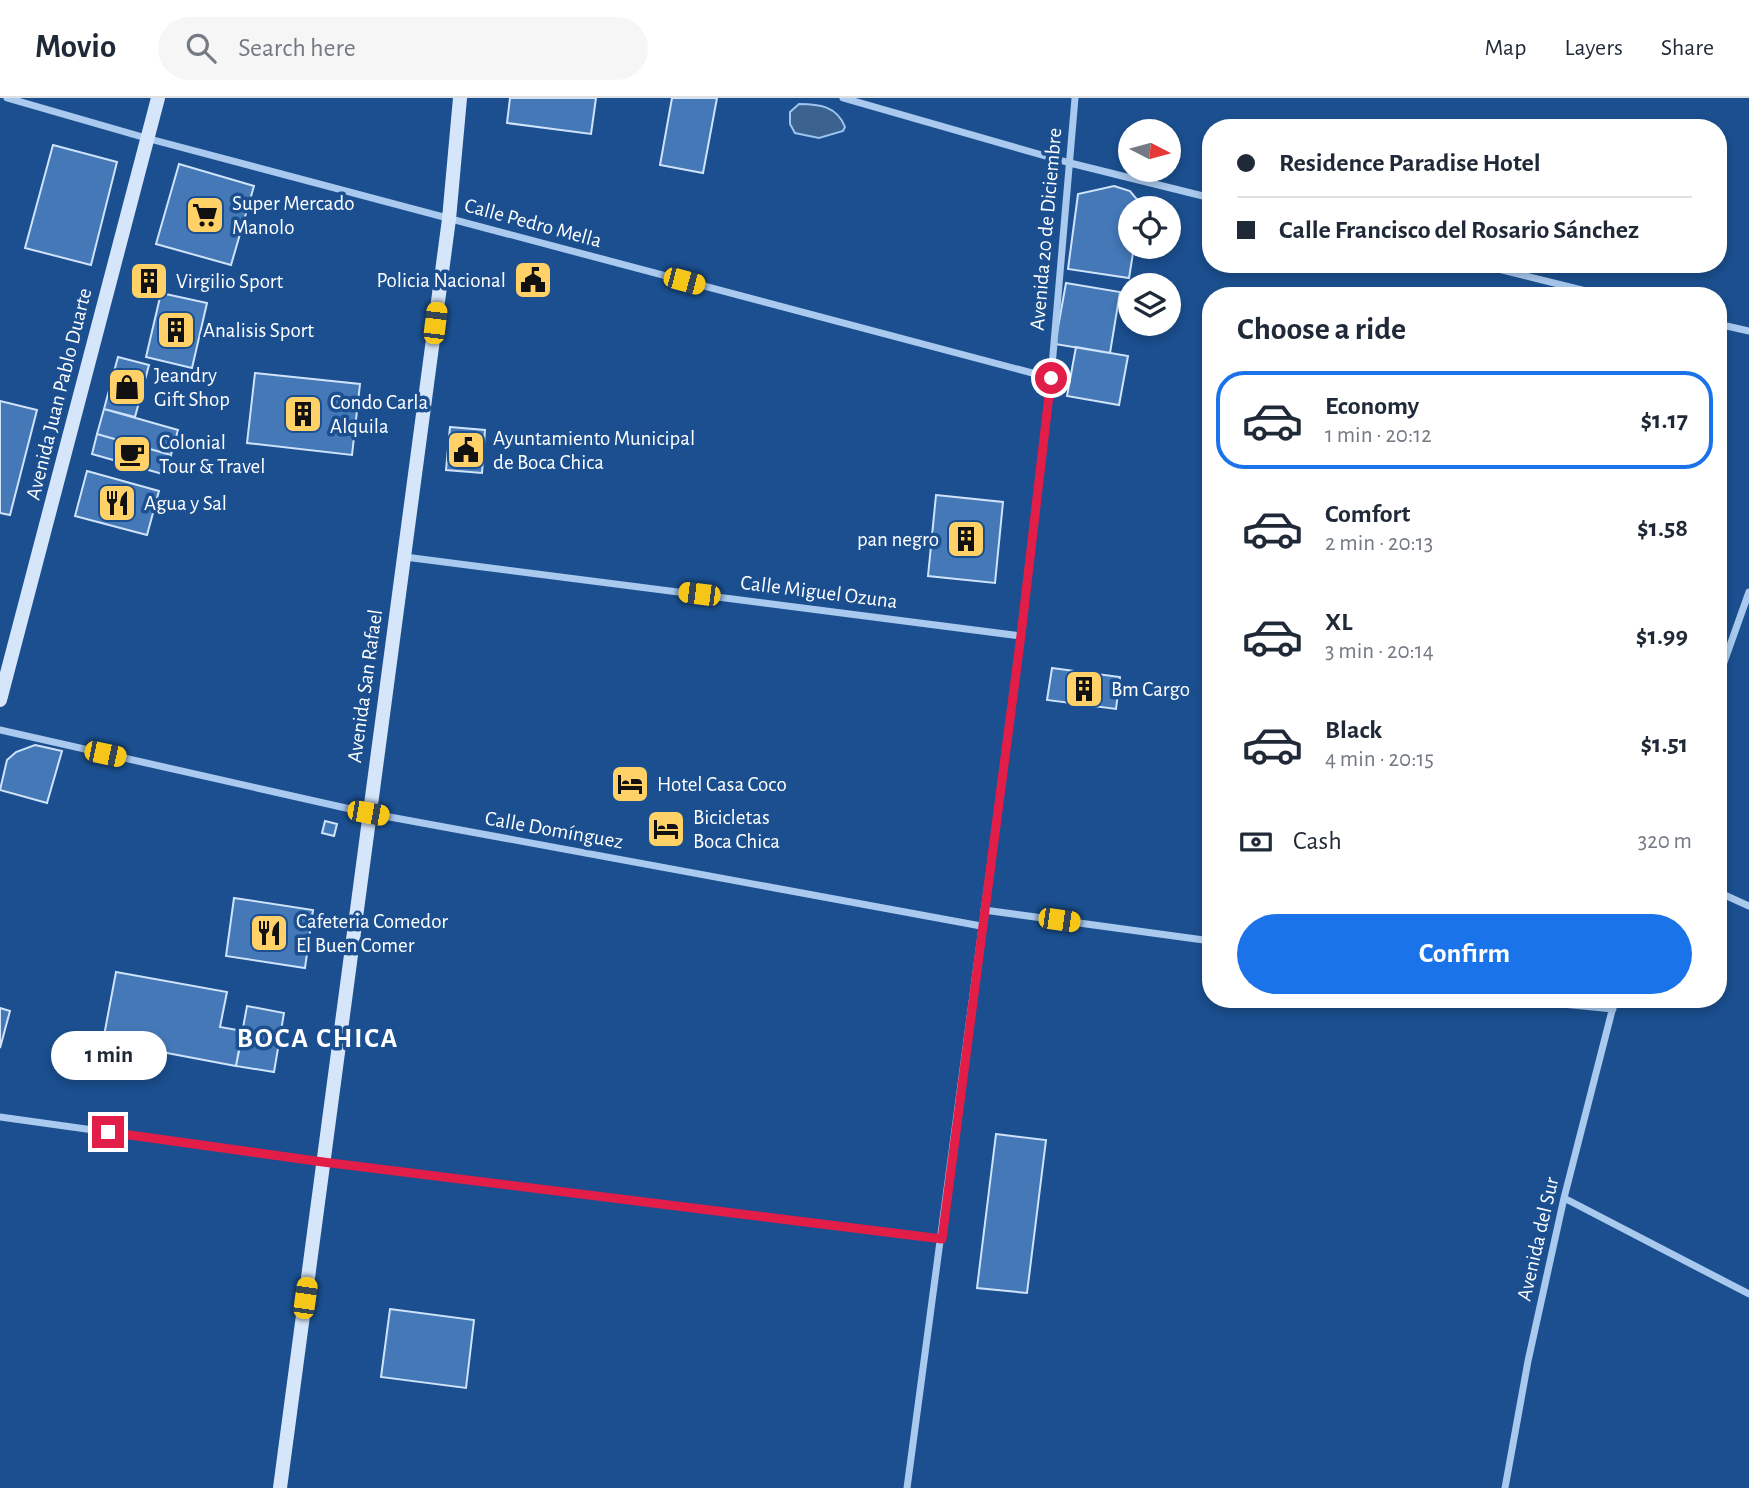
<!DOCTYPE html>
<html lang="en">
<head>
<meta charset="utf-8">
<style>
  :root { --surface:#fff; --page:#f6f6f7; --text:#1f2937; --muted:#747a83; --line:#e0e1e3; --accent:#1a73e8 }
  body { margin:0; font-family:"Alegreya Sans",sans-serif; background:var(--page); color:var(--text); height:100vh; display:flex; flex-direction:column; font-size:26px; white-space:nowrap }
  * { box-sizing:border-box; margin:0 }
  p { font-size:23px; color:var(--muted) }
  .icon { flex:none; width:38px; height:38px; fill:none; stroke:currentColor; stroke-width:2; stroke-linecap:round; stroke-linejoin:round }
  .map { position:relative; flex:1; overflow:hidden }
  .sheet { position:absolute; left:1202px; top:189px; width:525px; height:721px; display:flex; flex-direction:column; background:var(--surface); border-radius:28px; box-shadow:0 4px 10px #0003 }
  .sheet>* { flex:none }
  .top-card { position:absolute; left:1202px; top:21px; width:525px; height:154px; border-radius:28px; box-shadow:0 4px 10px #0003; display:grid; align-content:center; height:154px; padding:0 35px; background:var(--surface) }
  .needle { width:46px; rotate:96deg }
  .controls { position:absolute; left:1118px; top:21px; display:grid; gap:14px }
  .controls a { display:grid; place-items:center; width:63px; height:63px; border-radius:50%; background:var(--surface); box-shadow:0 4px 10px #0003; font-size:35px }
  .end { position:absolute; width:32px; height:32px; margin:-16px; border:9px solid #e11d48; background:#fff; box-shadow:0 0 0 4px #fff }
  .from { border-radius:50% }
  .bubble { position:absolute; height:49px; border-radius:24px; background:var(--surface); box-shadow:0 4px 10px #0003; font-size:23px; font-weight:700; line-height:49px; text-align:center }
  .car { position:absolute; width:21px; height:42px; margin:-21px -10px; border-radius:9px; box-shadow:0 0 5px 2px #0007; background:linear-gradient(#f5c518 24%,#345 0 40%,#f5c518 0 76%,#345 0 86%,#f5c518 0) }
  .top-card b { display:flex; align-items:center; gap:24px; height:66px; font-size:26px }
  .top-card b+b { border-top:2px solid var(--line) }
  .top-card i { width:18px; height:18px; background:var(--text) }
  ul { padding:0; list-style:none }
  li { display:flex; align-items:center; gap:21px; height:98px; margin:0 14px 10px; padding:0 21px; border:4px solid transparent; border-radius:28px }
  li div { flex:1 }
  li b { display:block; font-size:26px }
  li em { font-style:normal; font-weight:700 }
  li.current { border-color:var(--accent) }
  li>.icon { width:63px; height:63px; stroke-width:1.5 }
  h2 { padding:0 35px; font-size:32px; line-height:84px }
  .pay { display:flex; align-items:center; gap:18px; height:77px; padding:0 35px; font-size:26px }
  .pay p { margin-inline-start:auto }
  .primary-button { display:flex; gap:14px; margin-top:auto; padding:14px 35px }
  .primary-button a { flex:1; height:80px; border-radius:42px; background:var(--accent); color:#fff; font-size:28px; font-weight:700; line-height:80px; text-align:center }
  header { display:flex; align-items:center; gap:42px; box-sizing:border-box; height:98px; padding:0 35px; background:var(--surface); border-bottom:2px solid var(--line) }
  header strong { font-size:33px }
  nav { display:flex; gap:38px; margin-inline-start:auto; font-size:24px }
  .search { width:490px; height:63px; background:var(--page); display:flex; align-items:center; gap:18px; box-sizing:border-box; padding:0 24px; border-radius:38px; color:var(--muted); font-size:26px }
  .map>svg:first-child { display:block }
  .water { fill:#3c6290; stroke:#9cc4f0; stroke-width:2 }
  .building { fill:#4478b7; stroke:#cfe3fa; stroke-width:2 }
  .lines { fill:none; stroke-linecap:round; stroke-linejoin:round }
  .street { stroke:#a9c9ee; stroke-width:7 }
  .secondary { stroke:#d6e6fa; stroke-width:14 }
  .route { stroke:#e11d48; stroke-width:9 }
  .labels { text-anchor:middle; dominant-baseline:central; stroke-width:7; stroke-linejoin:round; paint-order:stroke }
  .poi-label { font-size:21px; fill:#fff; stroke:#1b4f8f; text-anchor:start }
  .street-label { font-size:21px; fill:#fff; stroke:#1b4f8f }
  .district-label { font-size:28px; font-weight:bold; letter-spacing:2px; fill:#fff; stroke:#1b4f8f }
</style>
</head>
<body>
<header>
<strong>Movio</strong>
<div class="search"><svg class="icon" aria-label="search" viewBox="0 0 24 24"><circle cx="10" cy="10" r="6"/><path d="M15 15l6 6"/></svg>Search here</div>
<nav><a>Map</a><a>Layers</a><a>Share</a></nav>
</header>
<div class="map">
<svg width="1749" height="1390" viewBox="0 0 1749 1390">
  <rect width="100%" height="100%" fill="#1b4f8f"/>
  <path class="water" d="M799,6C819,6 837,8 845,29L843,33L819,40L795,35L790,26V14Z"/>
  <path class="building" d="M510,0H596L591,36L507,25Z
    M672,0H717L703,75L660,67Z
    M53,47L117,64L91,167L25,150Z
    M179,66L254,88L231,167L156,146Z
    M1114,88L1130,93L1140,105L1139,110H1130V149H1134L1129,180L1068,171L1078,96Z
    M139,166L166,173L159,201L132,193Z
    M1066,185L1120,194L1110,255L1055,246Z
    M161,195L207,205L192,270L146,259Z
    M1076,249L1128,258L1119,307L1067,298Z
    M118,259L149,267L135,319L104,311Z
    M255,275L360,286L352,357L247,345Z
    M0,303L37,312L10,417L0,415Z
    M104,311L178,332L171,357L97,336Z
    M450,329L485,332L482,375L446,372Z
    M97,336L171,357L166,377L92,356Z
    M87,373L159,393L147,437L75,418Z
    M936,397L1003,404L995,485L928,478Z
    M1052,570L1120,579L1116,611L1047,602Z
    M35,647L62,653L47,705L0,692L7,662L16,654Z
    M325,723L337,726L334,738L322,735Z
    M234,800L313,812L305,870L226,858Z
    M116,874L227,894L220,929L243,933L236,968L103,943Z
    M247,908L284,915L274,974L236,968Z
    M0,910L10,913L0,950Z
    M996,1036L1046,1042L1027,1195L977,1190Z
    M390,1211L474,1222L466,1290L381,1279Z"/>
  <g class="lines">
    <path class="street" d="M7,0L146,40L1051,280
      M843,0L1070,65L1211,100
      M1478,166L1606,198
      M1718,226L1749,233
      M405,459L1021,538
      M1718,581L1749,494
      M0,632L368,715L981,828
      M1718,794L1749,808
      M984,812L1211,843
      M1511,901L1613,911
      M0,1019L323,1064L942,1141
      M1564,1100L1749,1196
      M907,1390L1021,538L1051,280L1075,0
      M1505,1390L1528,1263L1564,1100L1615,901"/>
    <path class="secondary" d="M0,602L158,0
      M280,1390L449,121L460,0"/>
  </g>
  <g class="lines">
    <path class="route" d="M108,1034L323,1064L942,1141L1021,537L1051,280"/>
  </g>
  <defs>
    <symbol id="supermarket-square" viewBox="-11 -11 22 22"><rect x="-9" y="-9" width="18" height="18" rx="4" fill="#ffd166" stroke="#1b4f8f"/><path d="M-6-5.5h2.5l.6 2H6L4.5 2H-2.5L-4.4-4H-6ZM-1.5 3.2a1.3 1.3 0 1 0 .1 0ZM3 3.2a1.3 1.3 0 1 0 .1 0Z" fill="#111"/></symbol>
    <symbol id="civic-square" viewBox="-11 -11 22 22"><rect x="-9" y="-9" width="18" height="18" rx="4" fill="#ffd166" stroke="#1b4f8f"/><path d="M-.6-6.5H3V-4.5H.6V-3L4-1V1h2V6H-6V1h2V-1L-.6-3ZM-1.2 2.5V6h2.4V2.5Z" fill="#111"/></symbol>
    <symbol id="building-square" viewBox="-11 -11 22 22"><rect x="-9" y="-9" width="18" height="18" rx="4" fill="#ffd166" stroke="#1b4f8f"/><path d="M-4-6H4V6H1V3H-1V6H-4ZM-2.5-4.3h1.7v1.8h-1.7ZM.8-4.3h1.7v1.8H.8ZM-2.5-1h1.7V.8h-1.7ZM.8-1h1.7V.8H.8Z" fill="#111"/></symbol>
    <symbol id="shop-square" viewBox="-11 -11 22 22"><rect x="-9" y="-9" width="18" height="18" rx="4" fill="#ffd166" stroke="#1b4f8f"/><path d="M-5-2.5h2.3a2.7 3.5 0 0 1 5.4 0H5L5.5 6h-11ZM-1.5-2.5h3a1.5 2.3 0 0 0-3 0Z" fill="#111"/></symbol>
    <symbol id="cafe-square" viewBox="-11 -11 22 22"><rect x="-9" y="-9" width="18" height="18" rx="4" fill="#ffd166" stroke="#1b4f8f"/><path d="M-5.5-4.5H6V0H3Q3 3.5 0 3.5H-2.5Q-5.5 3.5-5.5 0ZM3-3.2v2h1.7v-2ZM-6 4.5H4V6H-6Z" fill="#111"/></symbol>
    <symbol id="restaurant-square" viewBox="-11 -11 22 22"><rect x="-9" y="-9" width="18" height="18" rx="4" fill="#ffd166" stroke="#1b4f8f"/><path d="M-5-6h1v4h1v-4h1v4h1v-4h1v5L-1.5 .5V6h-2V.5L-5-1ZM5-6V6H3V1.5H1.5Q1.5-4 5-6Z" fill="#111"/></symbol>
    <symbol id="hotel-square" viewBox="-11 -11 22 22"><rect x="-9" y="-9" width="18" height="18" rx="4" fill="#ffd166" stroke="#1b4f8f"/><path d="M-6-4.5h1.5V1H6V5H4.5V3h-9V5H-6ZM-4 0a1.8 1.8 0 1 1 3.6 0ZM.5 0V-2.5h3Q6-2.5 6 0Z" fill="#111"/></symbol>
  </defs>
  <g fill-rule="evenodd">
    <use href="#supermarket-square" x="183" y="95" width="44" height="44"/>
    <use href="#civic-square" x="511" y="160" width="44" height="44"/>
    <use href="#building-square" x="127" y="161" width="44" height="44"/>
    <use href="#building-square" x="154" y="210" width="44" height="44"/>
    <use href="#shop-square" x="105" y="267" width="44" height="44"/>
    <use href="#building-square" x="281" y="294" width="44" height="44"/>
    <use href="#civic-square" x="444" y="330" width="44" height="44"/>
    <use href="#cafe-square" x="110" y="334" width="44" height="44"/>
    <use href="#restaurant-square" x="95" y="383" width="44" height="44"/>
    <use href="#building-square" x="944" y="419" width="44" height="44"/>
    <use href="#building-square" x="1062" y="569" width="44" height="44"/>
    <use href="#hotel-square" x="608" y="664" width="44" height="44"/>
    <use href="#hotel-square" x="644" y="709" width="44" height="44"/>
    <use href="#restaurant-square" x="247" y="813" width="44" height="44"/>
  </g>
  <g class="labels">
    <g class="poi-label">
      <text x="232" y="105">Super Mercado<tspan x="232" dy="24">Manolo</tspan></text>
      <text x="506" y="182" text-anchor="end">Policia Nacional</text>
      <text x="176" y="183">Virgilio Sport</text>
      <text x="203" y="232">Analisis Sport</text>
      <text x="154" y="277">Jeandry<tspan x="154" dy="24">Gift Shop</tspan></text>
      <text x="330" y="304">Condo Carla<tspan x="330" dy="24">Alquila</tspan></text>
      <text x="493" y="340">Ayuntamiento Municipal<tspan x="493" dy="24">de Boca Chica</tspan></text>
      <text x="159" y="344">Colonial<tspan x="159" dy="24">Tour &amp; Travel</tspan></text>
      <text x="144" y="405">Agua y Sal</text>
      <text x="939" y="441" text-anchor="end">pan negro</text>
      <text x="1111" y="591">Bm Cargo</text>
      <text x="657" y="686">Hotel Casa Coco</text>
      <text x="693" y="719">Bicicletas<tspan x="693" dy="24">Boca Chica</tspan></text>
      <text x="296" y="823">Cafeteria Comedor<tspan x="296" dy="24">El Buen Comer</tspan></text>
    </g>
    <g class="street-label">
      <text transform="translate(533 125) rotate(15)">Calle Pedro Mella</text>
      <text transform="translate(1046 131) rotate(-85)">Avenida 20 de Diciembre</text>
      <text transform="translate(59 296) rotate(-76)">Avenida Juan Pablo Duarte</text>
      <text transform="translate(819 494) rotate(7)">Calle Miguel Ozuna</text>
      <text transform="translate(365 588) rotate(-82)">Avenida San Rafael</text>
      <text transform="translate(554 732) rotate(10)">Calle Domínguez</text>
      <text transform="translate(1538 1141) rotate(-77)">Avenida del Sur</text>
    </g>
    <g class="district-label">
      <text x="318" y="941">BOCA CHICA</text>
    </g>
  </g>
</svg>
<div class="controls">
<a><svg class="needle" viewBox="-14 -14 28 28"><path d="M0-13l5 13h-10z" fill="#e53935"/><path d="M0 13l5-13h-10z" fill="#747a83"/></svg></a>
<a><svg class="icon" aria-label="locate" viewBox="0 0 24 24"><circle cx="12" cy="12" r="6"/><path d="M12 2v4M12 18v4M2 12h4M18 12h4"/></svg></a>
<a><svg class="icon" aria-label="layers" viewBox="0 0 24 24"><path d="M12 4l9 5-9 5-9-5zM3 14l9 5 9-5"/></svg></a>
</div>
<i class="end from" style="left:1051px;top:280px"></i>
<i class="end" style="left:108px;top:1034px"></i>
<div class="bubble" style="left:51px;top:933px;width:116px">1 min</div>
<i class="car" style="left:684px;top:183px;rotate:105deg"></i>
<i class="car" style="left:435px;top:225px;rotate:7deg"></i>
<i class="car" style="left:699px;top:496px;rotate:277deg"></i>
<i class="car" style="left:105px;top:656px;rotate:102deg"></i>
<i class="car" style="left:368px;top:715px;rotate:100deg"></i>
<i class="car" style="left:1059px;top:822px;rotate:98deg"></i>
<i class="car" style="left:305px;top:1200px;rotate:8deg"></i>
<div class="top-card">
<b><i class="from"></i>Residence Paradise Hotel</b>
<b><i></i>Calle Francisco del Rosario Sánchez</b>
</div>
<section class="sheet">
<h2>Choose a ride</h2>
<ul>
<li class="current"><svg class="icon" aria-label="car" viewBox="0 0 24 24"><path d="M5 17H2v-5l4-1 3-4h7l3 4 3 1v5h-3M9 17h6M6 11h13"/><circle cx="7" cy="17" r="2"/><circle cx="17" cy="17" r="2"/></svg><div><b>Economy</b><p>1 min · 20:12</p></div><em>$1.17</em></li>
<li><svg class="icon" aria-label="car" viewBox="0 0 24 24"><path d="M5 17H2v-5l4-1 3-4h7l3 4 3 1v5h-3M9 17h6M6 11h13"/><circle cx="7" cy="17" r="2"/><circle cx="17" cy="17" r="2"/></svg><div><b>Comfort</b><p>2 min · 20:13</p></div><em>$1.58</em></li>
<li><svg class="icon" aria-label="car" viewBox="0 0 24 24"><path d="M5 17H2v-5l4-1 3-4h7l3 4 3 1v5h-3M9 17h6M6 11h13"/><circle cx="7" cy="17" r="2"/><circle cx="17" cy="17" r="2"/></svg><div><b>XL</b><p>3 min · 20:14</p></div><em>$1.99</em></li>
<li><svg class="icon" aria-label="car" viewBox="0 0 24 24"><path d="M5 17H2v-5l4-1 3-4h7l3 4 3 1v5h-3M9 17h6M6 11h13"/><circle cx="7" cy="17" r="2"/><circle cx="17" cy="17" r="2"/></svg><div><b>Black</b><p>4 min · 20:15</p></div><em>$1.51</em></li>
</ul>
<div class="pay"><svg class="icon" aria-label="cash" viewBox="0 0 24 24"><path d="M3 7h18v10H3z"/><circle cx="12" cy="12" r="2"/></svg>Cash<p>320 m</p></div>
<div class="primary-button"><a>Confirm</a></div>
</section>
</div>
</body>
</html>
